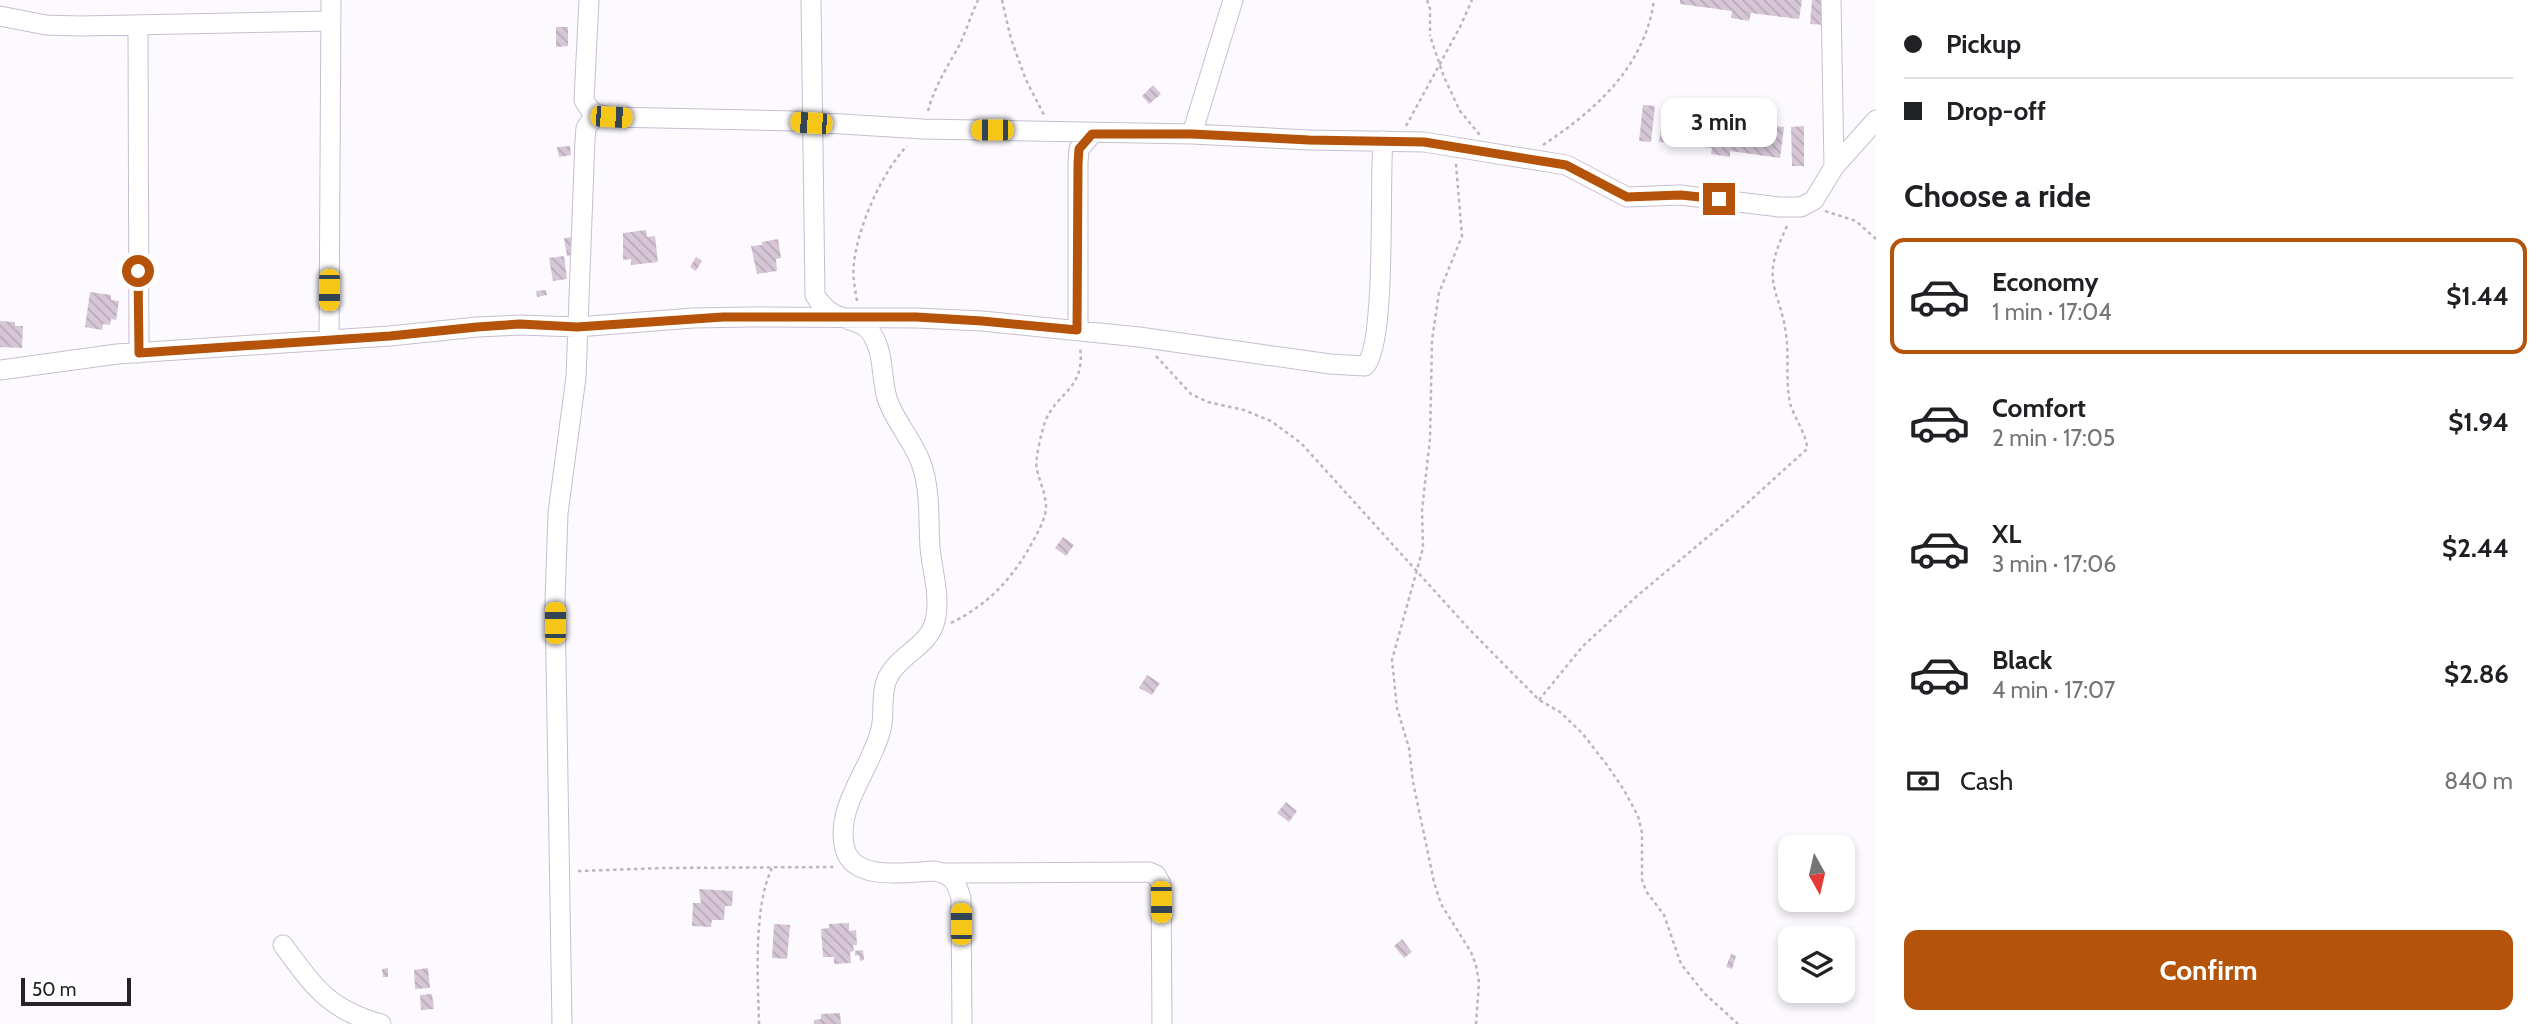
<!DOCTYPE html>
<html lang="en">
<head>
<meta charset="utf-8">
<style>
  :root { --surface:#fff; --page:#f6f6f6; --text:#202124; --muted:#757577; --line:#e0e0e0; --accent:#b45309 }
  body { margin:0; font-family:Cabin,sans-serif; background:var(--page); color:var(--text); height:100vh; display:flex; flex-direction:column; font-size:26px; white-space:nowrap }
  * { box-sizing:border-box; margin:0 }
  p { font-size:23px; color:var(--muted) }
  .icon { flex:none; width:38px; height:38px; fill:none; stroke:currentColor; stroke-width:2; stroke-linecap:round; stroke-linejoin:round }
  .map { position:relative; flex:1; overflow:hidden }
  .details { display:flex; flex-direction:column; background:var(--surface); width:665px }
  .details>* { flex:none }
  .banner { display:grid; align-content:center; height:154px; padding:0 28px; background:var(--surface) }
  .needle { width:46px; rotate:172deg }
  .buttons { position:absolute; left:1778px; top:835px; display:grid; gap:14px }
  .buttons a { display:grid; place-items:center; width:77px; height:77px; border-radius:14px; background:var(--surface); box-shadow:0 4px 10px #0003; font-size:35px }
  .scale { position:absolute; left:21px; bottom:18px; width:110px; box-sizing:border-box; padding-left:7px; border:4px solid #252128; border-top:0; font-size:19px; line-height:24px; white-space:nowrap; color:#252128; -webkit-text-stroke:5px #fff; paint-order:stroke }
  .end { position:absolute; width:32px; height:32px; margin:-16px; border:9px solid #b45309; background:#fff; box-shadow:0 0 0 4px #fff }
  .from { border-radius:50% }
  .bubble { position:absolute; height:49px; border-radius:14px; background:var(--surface); box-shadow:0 4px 10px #0003; font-size:23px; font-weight:700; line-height:49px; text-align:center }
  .car { position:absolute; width:21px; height:42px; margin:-21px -10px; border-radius:9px; box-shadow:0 0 5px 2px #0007; background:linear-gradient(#f5c518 24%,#345 0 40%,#f5c518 0 76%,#345 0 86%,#f5c518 0) }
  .banner b { display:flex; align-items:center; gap:24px; height:66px; font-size:26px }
  .banner b+b { border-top:2px solid var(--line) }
  .banner i { width:18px; height:18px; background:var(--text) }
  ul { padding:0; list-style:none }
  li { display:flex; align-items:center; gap:21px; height:116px; margin:0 14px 10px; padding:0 14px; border:4px solid transparent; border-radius:14px }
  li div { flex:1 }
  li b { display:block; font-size:26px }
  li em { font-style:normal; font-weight:700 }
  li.on { border-color:var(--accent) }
  li>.icon { width:63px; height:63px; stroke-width:1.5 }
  h2 { padding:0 28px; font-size:32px; line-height:84px }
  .pay { display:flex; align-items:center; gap:18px; height:77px; padding:0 28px; font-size:26px }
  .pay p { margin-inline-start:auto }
  .cta { display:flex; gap:14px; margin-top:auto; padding:14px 28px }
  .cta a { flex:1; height:80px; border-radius:14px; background:var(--accent); color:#fff; font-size:28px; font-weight:700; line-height:80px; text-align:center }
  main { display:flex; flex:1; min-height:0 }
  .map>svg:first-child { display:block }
  .building { fill:url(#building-back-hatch) }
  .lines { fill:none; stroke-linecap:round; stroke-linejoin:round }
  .minor-casing { stroke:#c7bed1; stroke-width:21 }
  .path { stroke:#bab7bc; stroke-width:2.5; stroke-dasharray:3.5 3.5; stroke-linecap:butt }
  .minor { stroke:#fff; stroke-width:19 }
  .route { stroke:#b45309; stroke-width:9 }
</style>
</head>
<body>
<main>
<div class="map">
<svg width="1876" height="1024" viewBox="0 0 1876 1024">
  <defs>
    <pattern id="building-back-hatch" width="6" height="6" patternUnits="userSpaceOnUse" patternTransform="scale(1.75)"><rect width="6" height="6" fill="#d6c6d6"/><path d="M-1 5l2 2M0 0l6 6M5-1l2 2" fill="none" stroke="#b8aab8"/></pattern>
  </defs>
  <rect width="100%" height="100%" fill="#fcfafe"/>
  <path class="building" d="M1680,0H1802L1799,19L1751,13L1749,21L1731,18L1732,11L1680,4Z
    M1812,0H1827L1825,25L1810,24Z
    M556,27H568V46L556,47Z
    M1153,85L1161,94L1149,104L1142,96Z
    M1643,105L1655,106L1651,142L1639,141Z
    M1664,110L1714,116L1715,113L1736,115L1735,121L1784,127L1780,158L1730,151V157L1711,154L1712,148L1659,142Z
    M1804,126V166H1792L1791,127Z
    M570,146L571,155L559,157L557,147Z
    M646,230L647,237L655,236L658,262L631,265V259L623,260V233Z
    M573,237L576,254L567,256L564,238Z
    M778,239L781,258L776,259L777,271L757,274L751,246L762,245V242Z
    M564,256L567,279L553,281L549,258Z
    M696,257L702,261L696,271L690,267Z
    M546,290L547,295L537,297L536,291Z
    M90,292L111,295V300L119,301L116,320L111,319L110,325L103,324L102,330L85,327Z
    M0,321L15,322V326H23L22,348L0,347Z
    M1063,537L1074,545L1066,556L1055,548Z
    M1147,675L1160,683L1152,695L1139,688Z
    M1286,802L1297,811L1289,822L1277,813Z
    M699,889L733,891L732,906H725L724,920H712L711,927L692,926L693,903H701Z
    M849,923V931L856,930L857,945H853L854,951L850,952L851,963L834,964V957H823L821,929L829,928V924Z
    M774,924L790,925L787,959L772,958Z
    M1402,939L1412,952L1404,958L1394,946Z
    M863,950L864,960L860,961L859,955L855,956V951Z
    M1731,954L1736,956L1732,969L1726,967Z
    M388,968V977H383L382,969Z
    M428,968L430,988L415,989L414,970Z
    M432,994L434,1009L421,1010L420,995Z
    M840,1013L841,1024H814V1020L821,1019V1014Z"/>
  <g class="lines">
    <defs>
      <path id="minor" d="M589,0L584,100C591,114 596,115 611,117L793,121L923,129L1192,134L1309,140L1424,142L1566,165L1627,197L1680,195L1780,207H1801L1814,200L1834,167L1876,120
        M811,0L815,295C833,327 861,313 873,336C884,354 881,377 887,398C894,421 913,440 921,463C931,490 928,519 930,547C932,571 941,597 935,621C929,646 899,655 888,677C880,693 885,712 881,729C872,768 834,807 845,849C854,882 908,872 935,871C953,875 956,881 961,898L962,1024
        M1831,0L1834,167
        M0,16L46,25L80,26L331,21
        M138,25L139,353
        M1192,134L1233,0
        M1078,330V163L1079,149L1092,134
        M329,340L331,0
        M0,370L117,354L390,336L477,327L520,325L577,327L693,318L750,317L917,318L982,321L1139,337L1330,364L1365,366C1387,345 1379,181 1383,141
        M943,873L1149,872L1156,875L1161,884L1162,1024
        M283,945C314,987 329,1010 381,1024
        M562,1024L555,600L558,513L576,377L585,140L586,128L595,115"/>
    </defs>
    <use href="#minor" class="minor-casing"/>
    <path class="path" d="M1002,0L1011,39L1026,80L1044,115
      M1427,0L1430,9V36
      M1431,39L1444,77L1460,111L1480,135
      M928,111C934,88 947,67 959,46C966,31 971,15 978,0
      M1406,126L1460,27L1472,0
      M1543,145C1596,110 1645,66 1654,0
      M1456,164L1462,236L1439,293L1432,340L1430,439L1422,510L1423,548L1392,660L1397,708L1409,748L1413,782L1434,882L1441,904L1471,952L1476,965L1479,982L1476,1024
      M1825,211L1856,221L1876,239
      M857,301C855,288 852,275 854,263C858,226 882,172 907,146
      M1156,356L1191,394L1208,402L1244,410L1271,421L1301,443L1469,629L1539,700L1560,712L1582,733L1607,765L1624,790L1638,816L1642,833V880L1646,891L1664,915L1681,964L1704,993L1738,1024
      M951,623C988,605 1014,577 1033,541C1039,530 1046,518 1046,506C1045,491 1040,483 1037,470C1034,461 1042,431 1045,422C1056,392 1086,390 1080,347
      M1539,700L1583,646L1637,596L1734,515L1807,449C1807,434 1794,418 1790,403C1785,378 1790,353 1785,328C1783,313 1777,300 1774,286C1769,264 1779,243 1788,224
      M578,871L663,868L837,867
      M759,1024C758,979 753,908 772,868"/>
    <use href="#minor" class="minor"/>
  </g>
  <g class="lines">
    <path class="route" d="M138,271L139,353L390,336L477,327L520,324L577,327L723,317H916L982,321L1077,330L1078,163L1079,149L1092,134H1192L1309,140L1424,142L1566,165L1627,197L1681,195L1719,199"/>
  </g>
</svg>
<div class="buttons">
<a><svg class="needle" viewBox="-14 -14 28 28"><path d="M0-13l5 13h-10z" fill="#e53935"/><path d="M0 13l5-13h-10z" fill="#757577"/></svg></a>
<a><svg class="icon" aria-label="layers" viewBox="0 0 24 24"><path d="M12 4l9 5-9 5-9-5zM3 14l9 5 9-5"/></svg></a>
</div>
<div class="scale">50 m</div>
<i class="end from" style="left:138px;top:271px"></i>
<i class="end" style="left:1719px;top:199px"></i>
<div class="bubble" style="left:1661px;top:98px;width:116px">3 min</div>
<i class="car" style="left:611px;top:117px;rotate:93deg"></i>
<i class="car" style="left:811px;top:123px;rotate:274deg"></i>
<i class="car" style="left:992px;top:130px;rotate:270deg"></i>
<i class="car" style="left:329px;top:290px;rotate:180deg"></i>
<i class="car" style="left:555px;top:623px;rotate:0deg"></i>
<i class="car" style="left:1161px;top:902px;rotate:179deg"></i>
<i class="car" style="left:961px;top:924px;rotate:0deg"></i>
</div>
<section class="details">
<div class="banner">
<b><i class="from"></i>Pickup</b>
<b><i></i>Drop-off</b>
</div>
<h2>Choose a ride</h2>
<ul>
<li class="on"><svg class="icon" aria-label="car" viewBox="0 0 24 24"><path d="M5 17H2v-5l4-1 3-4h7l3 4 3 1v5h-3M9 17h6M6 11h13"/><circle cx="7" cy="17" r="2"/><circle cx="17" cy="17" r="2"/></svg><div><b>Economy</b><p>1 min · 17:04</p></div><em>$1.44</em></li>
<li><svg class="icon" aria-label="car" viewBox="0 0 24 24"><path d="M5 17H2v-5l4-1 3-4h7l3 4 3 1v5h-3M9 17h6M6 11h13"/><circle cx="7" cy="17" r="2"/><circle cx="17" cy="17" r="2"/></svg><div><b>Comfort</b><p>2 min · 17:05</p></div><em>$1.94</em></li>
<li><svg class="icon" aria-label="car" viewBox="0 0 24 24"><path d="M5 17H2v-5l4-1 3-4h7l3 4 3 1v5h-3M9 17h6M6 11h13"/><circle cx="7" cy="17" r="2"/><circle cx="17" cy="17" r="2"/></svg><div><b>XL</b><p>3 min · 17:06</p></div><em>$2.44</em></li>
<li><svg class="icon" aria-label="car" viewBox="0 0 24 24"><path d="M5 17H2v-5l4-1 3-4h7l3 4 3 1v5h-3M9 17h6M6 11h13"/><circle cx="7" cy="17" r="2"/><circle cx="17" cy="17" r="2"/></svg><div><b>Black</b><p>4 min · 17:07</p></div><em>$2.86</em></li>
</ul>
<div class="pay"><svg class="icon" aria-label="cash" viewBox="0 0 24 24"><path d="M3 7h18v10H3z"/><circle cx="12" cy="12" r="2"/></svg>Cash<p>840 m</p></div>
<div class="cta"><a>Confirm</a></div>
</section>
</main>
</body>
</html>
